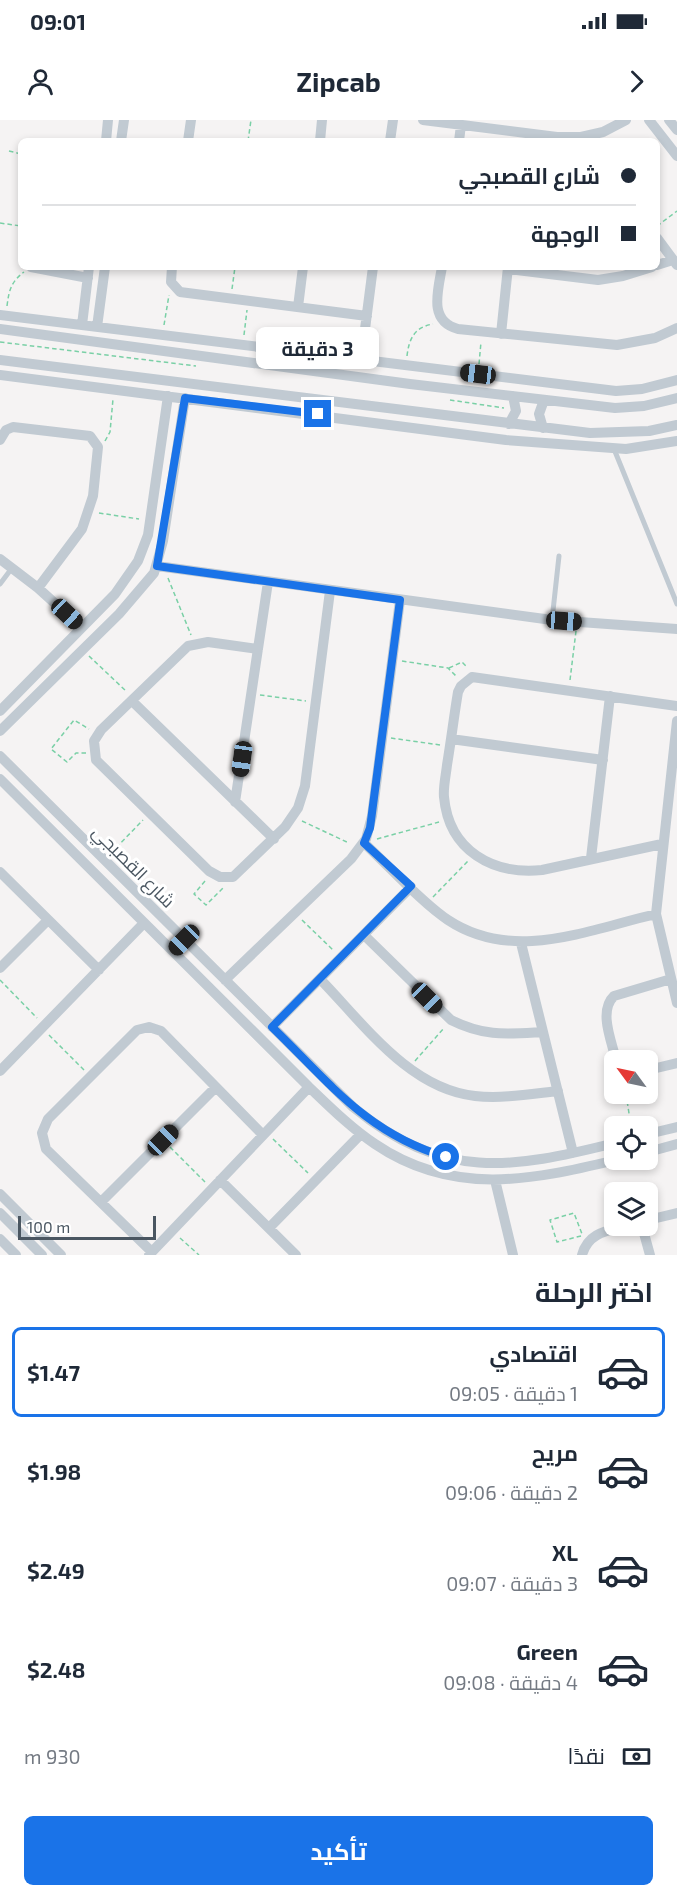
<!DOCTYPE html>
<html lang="ar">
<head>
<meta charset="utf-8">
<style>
  :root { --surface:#fff; --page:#f2f2f3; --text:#1f2937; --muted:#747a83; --line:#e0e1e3; --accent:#1a73e8 }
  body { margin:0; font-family:"Exo 2",Cairo,sans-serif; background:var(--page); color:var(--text); direction:rtl; height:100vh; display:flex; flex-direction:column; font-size:22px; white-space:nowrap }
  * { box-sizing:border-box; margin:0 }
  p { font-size:20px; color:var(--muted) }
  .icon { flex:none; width:33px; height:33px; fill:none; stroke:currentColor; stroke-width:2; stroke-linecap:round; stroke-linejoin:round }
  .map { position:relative; height:1135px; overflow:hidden; direction:ltr }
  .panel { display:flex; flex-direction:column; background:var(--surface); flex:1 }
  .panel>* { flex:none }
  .guide { position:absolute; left:18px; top:18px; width:642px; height:132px; border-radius:9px; box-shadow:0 3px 9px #0003; direction:rtl; display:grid; align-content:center; height:132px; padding:0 24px; background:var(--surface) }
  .needle { width:39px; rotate:303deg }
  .tools { position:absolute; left:604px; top:930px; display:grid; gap:12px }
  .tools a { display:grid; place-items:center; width:54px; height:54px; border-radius:9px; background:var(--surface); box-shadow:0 3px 9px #0003; font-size:30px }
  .scale { position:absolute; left:18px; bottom:15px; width:138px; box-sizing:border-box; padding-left:6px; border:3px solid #4a5661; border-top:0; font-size:16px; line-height:21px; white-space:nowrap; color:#4a5661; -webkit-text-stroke:4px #fff; paint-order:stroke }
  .end { position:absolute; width:27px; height:27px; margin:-14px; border:8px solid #1a73e8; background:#fff; box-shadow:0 0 0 3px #fff }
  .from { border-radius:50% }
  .bubble { position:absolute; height:42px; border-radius:9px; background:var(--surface); box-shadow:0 3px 9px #0003; font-size:20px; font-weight:700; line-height:42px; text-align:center; direction:rtl }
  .car { position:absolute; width:18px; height:36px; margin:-18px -9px; border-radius:8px; box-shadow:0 0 4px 2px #0007; background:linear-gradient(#222 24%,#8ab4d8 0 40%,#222 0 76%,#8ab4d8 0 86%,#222 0) }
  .guide b { display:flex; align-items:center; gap:21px; height:57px; font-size:22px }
  .guide b+b { border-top:2px solid var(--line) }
  .guide i { width:15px; height:15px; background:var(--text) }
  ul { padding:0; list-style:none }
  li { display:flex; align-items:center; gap:18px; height:90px; margin:0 12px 9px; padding:0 12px; border:3px solid transparent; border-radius:9px }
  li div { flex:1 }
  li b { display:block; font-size:22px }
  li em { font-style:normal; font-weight:700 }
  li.active { border-color:var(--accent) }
  li>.icon { width:54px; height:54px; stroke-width:1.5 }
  h2 { padding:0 24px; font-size:27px; line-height:72px }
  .pay { display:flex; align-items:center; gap:15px; height:66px; padding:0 24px; font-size:22px }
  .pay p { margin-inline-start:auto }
  .primary-button { display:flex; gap:12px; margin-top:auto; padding:12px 24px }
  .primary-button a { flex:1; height:69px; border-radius:9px; background:var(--accent); color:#fff; font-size:24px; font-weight:700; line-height:69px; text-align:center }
  .status { display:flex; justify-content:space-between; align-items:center; height:42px; padding:0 30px; background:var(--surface); direction:ltr }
  .status svg { height:16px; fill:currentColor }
  header { display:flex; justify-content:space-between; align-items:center; height:78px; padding:0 24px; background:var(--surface); font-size:27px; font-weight:700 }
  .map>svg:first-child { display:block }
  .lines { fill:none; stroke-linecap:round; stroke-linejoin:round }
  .path { stroke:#7ad0a6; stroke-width:1.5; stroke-dasharray:4.5 3; stroke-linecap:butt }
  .lane { stroke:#c1cad2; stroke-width:5 }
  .street { stroke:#c1cad2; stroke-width:10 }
  .route { stroke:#1a73e8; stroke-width:8 }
  .labels { text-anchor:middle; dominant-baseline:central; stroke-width:6; stroke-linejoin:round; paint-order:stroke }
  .street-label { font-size:18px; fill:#4a5661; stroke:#fff }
</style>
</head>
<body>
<div class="status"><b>09:01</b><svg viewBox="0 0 49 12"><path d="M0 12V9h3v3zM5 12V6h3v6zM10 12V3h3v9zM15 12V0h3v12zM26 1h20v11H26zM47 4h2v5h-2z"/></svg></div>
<header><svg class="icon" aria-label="forward" viewBox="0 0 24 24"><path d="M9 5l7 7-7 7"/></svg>Zipcab<svg class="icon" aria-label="person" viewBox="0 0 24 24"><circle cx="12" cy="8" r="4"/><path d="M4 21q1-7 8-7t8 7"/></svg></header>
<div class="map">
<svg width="677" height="1135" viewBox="0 0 677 1135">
  <rect width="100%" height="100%" fill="#f5f3f3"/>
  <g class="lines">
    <path class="path" d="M248,21L251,0
      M9,31L21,34
      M0,103L21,106
      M657,106L677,91
      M232,169L235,147
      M7,186C9,170 11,162 24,152
      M164,205L169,175
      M244,215L247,190
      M0,222L196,246
      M407,236C409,218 415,207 433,204
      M479,244L481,222
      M450,280L504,288
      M105,321L110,312L113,279
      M99,393L139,399
      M168,458L191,515
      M89,536L127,572
      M402,541L448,548L456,556
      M449,548L462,542L467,547
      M570,560L576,511
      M260,575L306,581
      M391,618L440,625
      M86,633H76L67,642L51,629L74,600L89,609
      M302,701L349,723
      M377,719L439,702
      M111,733L143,700
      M205,761L194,774L206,785L223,768
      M433,777L468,741
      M302,800L333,830
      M0,860L37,898
      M49,915L84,950
      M415,941L444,908
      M626,974L631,1006
      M273,1019L308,1053
      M170,1027L205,1062
      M581,1116L557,1122L550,1100L574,1093L582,1114
      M180,1118L199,1135"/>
    <path class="lane" d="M614,329L677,484
      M0,464L12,448
      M552,500L559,436"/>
    <path class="street" d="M423,0L557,17H581L603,12L626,0
      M649,0L677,36
      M669,0L677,10
      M106,21L108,0
      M121,21L124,0
      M188,21L191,0
      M320,21L322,0
      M390,21L393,0
      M459,21L461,5
      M657,118L677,145
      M657,145L673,140
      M31,147L88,158
      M172,147L171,162L180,172L367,196
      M442,147C438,171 428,201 458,209L617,225L655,218L677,208
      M508,149L598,160L623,156L652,147
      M298,187L303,147
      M0,195L616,271L642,269L677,260
      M82,205L89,147
      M97,207L105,147
      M0,209L410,264L615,288L644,286L677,278
      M501,214L508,147
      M0,240L590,313L649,311L677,305
      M361,240L373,147
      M0,255L506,320L626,329L677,321
      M509,304L516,291L513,276
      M543,308L539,294L544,280
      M0,320L6,310L13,307L90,316L98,327L93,376L82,409L38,468
      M0,439L38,468L81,507
      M157,446L552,500L677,509
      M258,529L208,522L188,526L101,610L94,621L96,640L209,751L220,757H233L285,707L298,688L305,666L330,471
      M132,581L274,719
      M0,591L115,474L138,441L148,415L168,276
      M677,601L656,794L677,883
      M0,611L119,494L154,453L163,421L185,278
      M451,619L603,640
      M0,636L353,987C443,1061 511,1049 615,1023
      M0,659L309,967C330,987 351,1008 375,1024C453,1077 532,1060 616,1040
      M235,682L268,462
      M364,723C388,745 422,783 448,800C513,843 587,810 656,794
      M662,724L542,750C493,755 449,731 444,677C443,667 446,655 447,645C451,621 454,596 458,572L461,566L472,557L677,586
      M591,738L610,576
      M0,752L99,850
      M364,815L451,900C485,917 507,914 543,912
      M521,823L573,1033
      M0,848L48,800
      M320,859C363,903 409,969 475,976C502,979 531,974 558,971
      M225,860L351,739L366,719L372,696L400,480
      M272,907L411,767
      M616,940C612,922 598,891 614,876L671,859
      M648,950L677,943
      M0,951L144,803
      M648,1014L677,1007
      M648,1032L677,1024
      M220,1060L296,1135
      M495,1060L513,1135
      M0,1074L61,1135
      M101,1082L216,967
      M0,1093L42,1135
      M648,1100L677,1093
      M642,1106L650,1135
      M269,1108L361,1014
      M0,1119L16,1135
      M152,1132L46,1029L42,1013L48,999L137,910L149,907L161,911L263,1015
      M149,1135L309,967
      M582,1135C588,1113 606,1111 626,1106"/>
  </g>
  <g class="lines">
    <path class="route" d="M318,294L185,278L157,446L400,480L370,708L364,723L411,766L272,907C329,962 366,1013 446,1037"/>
  </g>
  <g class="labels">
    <g class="street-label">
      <text transform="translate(134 746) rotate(45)">شارع القصبجي</text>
    </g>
  </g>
</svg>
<div class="tools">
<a><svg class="needle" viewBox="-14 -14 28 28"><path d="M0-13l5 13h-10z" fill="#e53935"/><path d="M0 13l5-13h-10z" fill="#747a83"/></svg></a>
<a><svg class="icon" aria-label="locate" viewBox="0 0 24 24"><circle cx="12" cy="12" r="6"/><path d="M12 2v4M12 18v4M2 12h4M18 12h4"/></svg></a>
<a><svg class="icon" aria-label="layers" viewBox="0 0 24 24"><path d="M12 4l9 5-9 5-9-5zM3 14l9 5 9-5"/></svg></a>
</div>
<div class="scale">100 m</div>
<i class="end from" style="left:446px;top:1037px"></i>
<i class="end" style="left:318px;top:294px"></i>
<div class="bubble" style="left:256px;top:207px;width:123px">3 دقيقة</div>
<i class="car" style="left:478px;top:254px;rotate:277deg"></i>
<i class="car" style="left:67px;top:494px;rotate:133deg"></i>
<i class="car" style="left:564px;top:501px;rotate:94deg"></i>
<i class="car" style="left:242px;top:639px;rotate:188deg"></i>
<i class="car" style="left:184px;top:820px;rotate:225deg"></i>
<i class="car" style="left:427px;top:878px;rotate:135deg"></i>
<i class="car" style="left:163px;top:1020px;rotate:45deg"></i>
<div class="guide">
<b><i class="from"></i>شارع القصبجي</b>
<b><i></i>الوجهة</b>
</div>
</div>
<section class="panel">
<h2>اختر الرحلة</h2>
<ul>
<li class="active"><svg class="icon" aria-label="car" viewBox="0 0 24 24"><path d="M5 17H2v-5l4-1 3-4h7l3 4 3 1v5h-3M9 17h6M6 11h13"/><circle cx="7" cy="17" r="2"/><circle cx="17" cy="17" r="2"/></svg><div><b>اقتصادي</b><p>1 دقيقة · 09:05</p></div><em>$1.47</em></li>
<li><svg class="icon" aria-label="car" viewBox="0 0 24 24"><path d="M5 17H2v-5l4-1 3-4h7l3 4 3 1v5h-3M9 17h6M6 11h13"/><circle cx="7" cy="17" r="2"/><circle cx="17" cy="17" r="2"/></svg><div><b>مريح</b><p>2 دقيقة · 09:06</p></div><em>$1.98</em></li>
<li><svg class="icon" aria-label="car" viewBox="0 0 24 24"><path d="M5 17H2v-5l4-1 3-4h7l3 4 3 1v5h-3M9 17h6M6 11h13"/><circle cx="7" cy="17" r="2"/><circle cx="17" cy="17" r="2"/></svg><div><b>XL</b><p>3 دقيقة · 09:07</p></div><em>$2.49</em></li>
<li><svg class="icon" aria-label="car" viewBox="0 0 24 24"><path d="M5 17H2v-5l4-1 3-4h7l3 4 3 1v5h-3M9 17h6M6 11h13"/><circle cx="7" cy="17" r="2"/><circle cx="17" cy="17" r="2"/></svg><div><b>Green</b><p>4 دقيقة · 09:08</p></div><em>$2.48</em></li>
</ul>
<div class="pay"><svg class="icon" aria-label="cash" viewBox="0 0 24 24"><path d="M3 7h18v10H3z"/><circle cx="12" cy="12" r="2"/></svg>نقدًا<p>930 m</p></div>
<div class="primary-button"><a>تأكيد</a></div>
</section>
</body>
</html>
